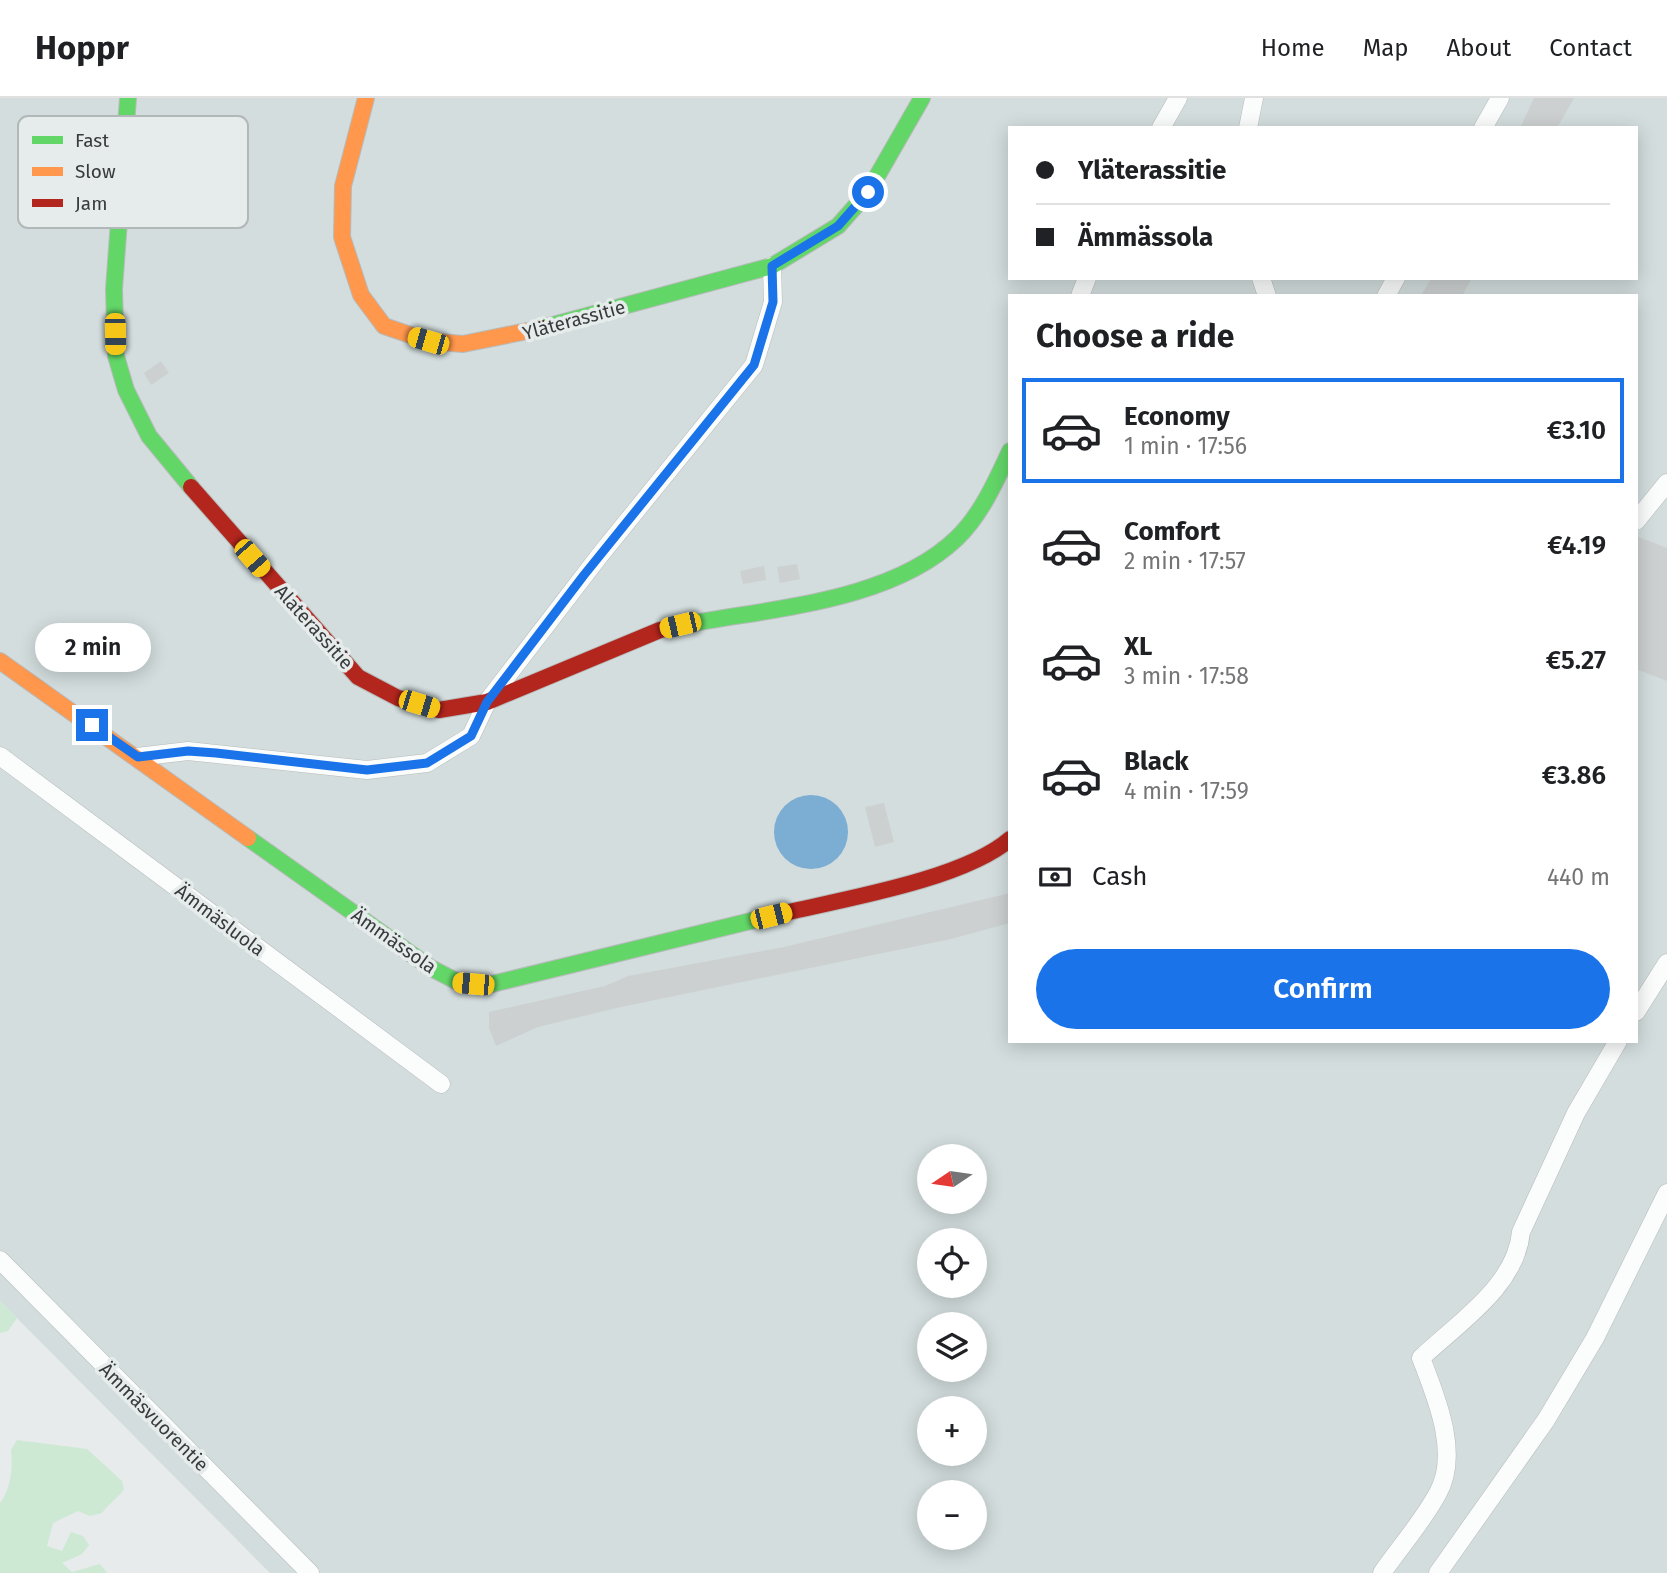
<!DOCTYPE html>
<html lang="en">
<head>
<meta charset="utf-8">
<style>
  :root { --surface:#fff; --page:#f2f2f2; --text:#202124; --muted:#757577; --line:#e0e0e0; --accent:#1a73e8 }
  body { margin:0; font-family:"Fira Sans",sans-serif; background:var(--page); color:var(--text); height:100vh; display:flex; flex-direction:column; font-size:26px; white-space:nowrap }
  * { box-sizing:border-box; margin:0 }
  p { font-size:23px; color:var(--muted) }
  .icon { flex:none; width:38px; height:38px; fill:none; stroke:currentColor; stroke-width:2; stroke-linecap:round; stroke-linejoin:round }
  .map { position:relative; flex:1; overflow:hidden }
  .side { position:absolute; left:1008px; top:196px; width:630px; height:749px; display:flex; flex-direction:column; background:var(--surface); border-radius:0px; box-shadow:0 4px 18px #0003 }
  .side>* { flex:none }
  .top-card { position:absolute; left:1008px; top:28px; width:630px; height:154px; border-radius:0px; box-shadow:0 4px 18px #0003; display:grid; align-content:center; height:154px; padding:0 28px; background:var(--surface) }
  .needle { width:46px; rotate:257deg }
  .fabs { position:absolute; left:917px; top:1046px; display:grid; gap:14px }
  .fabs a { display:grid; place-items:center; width:70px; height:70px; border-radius:50%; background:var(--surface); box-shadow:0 4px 18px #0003; font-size:35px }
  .end { position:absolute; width:32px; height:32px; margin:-16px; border:9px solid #1a73e8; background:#fff; box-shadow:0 0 0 4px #fff }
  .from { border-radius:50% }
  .bubble { position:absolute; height:49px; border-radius:24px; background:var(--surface); box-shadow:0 4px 18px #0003; font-size:23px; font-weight:600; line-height:49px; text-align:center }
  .car { position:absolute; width:21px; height:42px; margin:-21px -10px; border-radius:9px; box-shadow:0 0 5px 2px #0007; background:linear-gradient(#f5c518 24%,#345 0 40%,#f5c518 0 76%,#345 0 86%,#f5c518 0) }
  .top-card b { display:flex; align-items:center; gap:24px; height:66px; font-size:26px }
  .top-card b+b { border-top:2px solid var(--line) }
  .top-card i { width:18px; height:18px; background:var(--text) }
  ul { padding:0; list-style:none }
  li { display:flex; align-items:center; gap:21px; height:105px; margin:0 14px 10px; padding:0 14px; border:4px solid transparent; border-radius:0px }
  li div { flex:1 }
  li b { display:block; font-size:26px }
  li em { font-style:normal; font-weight:600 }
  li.on { border-color:var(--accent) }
  li>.icon { width:63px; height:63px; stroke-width:1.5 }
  h2 { padding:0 28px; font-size:32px; line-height:84px }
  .pay { display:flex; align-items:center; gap:18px; height:77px; padding:0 28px; font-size:26px }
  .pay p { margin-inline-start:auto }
  .action { display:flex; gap:14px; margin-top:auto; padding:14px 28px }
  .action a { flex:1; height:80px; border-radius:42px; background:var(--accent); color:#fff; font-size:28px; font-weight:600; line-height:80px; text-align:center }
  header { display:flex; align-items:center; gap:42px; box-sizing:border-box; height:98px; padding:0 35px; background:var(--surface); border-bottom:2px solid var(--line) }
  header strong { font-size:33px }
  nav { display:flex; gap:38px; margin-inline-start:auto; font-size:24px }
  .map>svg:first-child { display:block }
  .built { fill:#d3dddd; fill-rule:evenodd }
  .green { fill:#cde9d4 }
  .water { fill:#7cadd2 }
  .building { fill:#cdd0d0 }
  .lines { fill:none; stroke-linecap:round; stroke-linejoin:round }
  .street-casing { stroke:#b7baba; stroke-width:19 }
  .fast-casing { stroke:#b7baba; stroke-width:18 }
  .slow-casing { stroke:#b7baba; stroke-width:18 }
  .jam-casing { stroke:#b7baba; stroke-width:18 }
  .street { stroke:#fbfcfc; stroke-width:18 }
  .fast { stroke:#63d668; stroke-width:16 }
  .slow { stroke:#ff974d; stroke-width:16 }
  .jam { stroke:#b3261e; stroke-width:16 }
  .route { stroke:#1a73e8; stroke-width:9 }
  .labels { text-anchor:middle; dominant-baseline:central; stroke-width:7; stroke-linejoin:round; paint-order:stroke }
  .street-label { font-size:19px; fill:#383a3b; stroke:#e6ecec }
  .key { fill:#e6ecec; stroke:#b2b7b7; stroke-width:2 }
  .key-label { font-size:19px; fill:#383a3b }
</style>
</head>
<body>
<header>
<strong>Hoppr</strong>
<nav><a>Home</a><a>Map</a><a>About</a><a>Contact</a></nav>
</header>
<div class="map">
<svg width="1667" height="1475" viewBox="0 0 1667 1475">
  <rect width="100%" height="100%" fill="#e7ebeb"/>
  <path class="built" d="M0,0H1667V1475H270L0,1203ZM1010,30H1636V180H1010ZM1010,198H1636V943H1010ZM929,1059H975V1104H929ZM929,1143H975V1188H929ZM929,1227H975V1272H929ZM929,1311H975V1356H929ZM929,1395H975V1440H929Z"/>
  <path class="green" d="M0,1203L17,1220L8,1233L0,1235Z
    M17,1342L87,1351L122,1383L124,1391C118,1400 109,1405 102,1415L90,1418L78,1413L53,1425L47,1448L62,1453L71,1434L83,1438L89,1447L82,1456L62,1465L72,1474L100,1466L107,1475H0V1405C11,1391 13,1369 11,1352Z"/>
  <path class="water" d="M774 734a37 37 0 1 1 74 0a37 37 0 1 1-74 0Z"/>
  <path class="building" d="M1534,0H1574L1557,30H1520Z
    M1431,180H1472L1462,198H1421Z
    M161,263L169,275L151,287L144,275Z
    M1636,438L1667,450V583L1636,571Z
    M797,466L800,481L780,485L777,469Z
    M764,468L766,482L743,486L740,473Z
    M884,705L894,744L875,749L865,709Z
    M1010,795V825L951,841L621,909L538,929L496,948L489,930V914L605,888L628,878L784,849Z"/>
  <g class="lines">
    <defs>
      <path id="street" d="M1161,30L1178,0
        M1248,30L1254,0
        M1483,30L1500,0
        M1261,180L1267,198
        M1080,198L1087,180
        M1386,198L1396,180
        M1636,423L1667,385
        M0,658L441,986
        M137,659L188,653L367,672L427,665L471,638L487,604L600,457L754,267L773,204L772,168
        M1636,914L1667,865
        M0,1162L310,1475
        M1382,1475C1400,1449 1423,1423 1438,1395C1460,1355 1436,1299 1421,1260C1458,1225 1516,1188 1521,1134L1576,1015L1618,943
        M1438,1475L1546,1322L1595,1240L1667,1095"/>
      <path id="fast" d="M128,0L114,191L116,258L126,292L149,338L191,389
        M542,230L772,168L838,128L868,94L922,0
        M689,526C773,510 892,503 957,440C981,417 996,383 1010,353
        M248,740L431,870L458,884L488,887L767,819"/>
      <path id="slow" d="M366,0L343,88L342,139L361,197L384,228L428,243L463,246L542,230
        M0,563L248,740"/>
      <path id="jam" d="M191,389L358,579L398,600L439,612L487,604L660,532L689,526
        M767,819C832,803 962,783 1010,741"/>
    </defs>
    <use href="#street" class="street-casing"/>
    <use href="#fast" class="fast-casing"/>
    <use href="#slow" class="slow-casing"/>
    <use href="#jam" class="jam-casing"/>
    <use href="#street" class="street"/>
    <use href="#fast" class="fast"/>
    <use href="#slow" class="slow"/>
    <use href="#jam" class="jam"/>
  </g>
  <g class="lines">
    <path class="route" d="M92,627L138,659L188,653L216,655L367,672L427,665L471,638L487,604L584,477L754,267L773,204L772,168L838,128L868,94"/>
  </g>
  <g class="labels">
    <g class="street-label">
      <text transform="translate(574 222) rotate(-15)">Yläterassitie</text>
      <text transform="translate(314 529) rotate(48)">Alaterassitie</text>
      <text transform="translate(220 822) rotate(37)">Ämmäsluola</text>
      <text transform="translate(394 843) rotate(35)">Ämmässola</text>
      <text transform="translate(154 1319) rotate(45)">Ämmäsvuorentie</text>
    </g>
  </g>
  <rect x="18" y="18" width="230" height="112" rx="10" class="key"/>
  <rect x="32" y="38" width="31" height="8" fill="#63d668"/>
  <rect x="32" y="69" width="31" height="9" fill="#ff974d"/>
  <rect x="32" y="101" width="31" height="8" fill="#b3261e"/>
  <g class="key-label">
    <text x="75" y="49">Fast</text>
    <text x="75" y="80">Slow</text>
    <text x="75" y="112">Jam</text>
  </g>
</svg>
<div class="fabs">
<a><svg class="needle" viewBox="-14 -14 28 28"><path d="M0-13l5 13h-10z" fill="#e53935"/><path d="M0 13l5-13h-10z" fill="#757577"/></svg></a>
<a><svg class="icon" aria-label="locate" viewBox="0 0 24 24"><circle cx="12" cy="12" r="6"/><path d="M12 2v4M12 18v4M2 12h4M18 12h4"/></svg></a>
<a><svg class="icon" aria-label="layers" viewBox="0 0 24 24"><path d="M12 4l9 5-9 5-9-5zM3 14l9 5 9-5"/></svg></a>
<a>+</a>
<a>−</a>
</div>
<i class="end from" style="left:868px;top:94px"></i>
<i class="end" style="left:92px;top:627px"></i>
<div class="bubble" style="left:35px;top:525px;width:116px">2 min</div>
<i class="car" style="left:115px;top:236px;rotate:179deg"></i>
<i class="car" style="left:428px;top:243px;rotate:286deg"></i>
<i class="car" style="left:252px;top:460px;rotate:139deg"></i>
<i class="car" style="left:680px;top:527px;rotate:257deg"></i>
<i class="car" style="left:419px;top:606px;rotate:107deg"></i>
<i class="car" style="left:771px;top:818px;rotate:76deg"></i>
<i class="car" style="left:473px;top:886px;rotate:275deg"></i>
<div class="top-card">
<b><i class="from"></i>Yläterassitie</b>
<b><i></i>Ämmässola</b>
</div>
<section class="side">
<h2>Choose a ride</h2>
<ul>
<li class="on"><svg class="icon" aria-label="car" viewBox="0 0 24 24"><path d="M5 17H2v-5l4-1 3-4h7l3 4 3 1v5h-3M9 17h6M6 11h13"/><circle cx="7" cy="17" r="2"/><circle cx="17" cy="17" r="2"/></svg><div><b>Economy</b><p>1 min · 17:56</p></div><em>€3.10</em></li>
<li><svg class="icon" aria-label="car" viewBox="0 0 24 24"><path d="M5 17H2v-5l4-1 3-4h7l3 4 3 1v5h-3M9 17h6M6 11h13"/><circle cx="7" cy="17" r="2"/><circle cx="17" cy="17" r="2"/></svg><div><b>Comfort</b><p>2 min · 17:57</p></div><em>€4.19</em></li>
<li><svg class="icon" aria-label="car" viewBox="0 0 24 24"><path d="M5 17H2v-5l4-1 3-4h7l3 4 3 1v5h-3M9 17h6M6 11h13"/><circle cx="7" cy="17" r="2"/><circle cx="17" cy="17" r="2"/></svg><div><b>XL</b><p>3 min · 17:58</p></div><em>€5.27</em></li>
<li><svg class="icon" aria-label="car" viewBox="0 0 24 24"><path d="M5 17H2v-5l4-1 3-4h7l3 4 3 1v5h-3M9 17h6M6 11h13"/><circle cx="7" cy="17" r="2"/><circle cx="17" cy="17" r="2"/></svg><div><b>Black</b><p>4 min · 17:59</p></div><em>€3.86</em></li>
</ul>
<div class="pay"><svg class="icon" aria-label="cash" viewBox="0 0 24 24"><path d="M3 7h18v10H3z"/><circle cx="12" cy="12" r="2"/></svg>Cash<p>440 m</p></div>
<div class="action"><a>Confirm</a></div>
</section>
</div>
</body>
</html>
